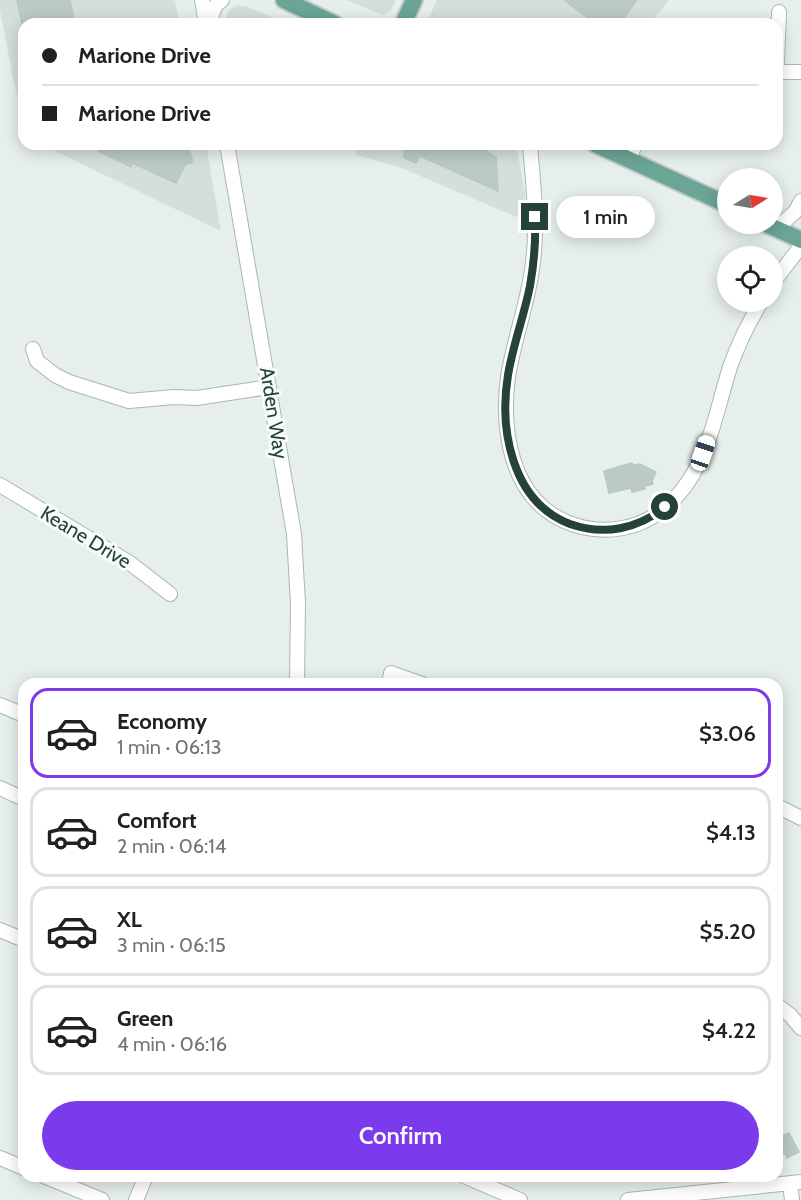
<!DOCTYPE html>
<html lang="en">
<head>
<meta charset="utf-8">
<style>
  :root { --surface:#fff; --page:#f6f6f6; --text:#202124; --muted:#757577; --line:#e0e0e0; --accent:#7c3aed }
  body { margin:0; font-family:Cabin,sans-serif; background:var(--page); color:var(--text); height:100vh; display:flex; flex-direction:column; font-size:22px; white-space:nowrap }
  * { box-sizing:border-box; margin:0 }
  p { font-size:20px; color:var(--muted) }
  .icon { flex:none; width:33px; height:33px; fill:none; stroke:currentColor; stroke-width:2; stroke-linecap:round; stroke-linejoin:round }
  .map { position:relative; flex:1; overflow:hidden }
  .panel { position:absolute; left:18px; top:678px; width:765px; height:504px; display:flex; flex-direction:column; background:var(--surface); border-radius:18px; box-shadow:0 3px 15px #0003 }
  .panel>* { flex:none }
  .top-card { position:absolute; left:18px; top:18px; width:765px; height:132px; border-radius:18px; box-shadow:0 3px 15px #0003; display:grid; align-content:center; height:132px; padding:0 24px; background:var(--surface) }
  .needle { width:39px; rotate:79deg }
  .tools { position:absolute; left:717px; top:168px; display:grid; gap:12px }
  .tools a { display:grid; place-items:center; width:66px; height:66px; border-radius:50%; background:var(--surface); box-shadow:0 3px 15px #0003; font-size:30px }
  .end { position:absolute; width:27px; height:27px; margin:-14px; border:8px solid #24423a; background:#fff; box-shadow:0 0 0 3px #fff }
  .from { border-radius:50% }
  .bubble { position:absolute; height:42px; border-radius:21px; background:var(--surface); box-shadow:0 3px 15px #0003; font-size:20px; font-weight:600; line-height:42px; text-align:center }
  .car { position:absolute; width:18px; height:36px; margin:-18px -9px; border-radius:8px; box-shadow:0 0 4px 2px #0007; background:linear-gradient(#fff 24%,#345 0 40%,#fff 0 76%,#345 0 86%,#fff 0) }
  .top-card b { display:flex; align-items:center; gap:21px; height:57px; font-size:22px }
  .top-card b+b { border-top:2px solid var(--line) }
  .top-card i { width:15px; height:15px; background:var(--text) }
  ul { padding:10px 0 0; list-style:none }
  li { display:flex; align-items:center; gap:18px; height:90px; margin:0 12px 9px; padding:0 12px; border:3px solid var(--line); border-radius:18px }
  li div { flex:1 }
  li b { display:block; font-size:22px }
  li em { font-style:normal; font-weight:600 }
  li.selected { border-color:var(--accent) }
  li>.icon { width:54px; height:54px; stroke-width:1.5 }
  .cta { display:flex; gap:12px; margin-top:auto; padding:12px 24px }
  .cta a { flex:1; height:69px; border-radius:36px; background:var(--accent); color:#fff; font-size:24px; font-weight:600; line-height:69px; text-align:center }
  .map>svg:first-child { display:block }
  .built { fill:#d4dfda }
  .building { fill:#bbcac4; stroke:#b8c9c2; stroke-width:1.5 }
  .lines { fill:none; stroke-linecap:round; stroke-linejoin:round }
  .minor-casing { stroke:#a8b8b2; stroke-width:16 }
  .major-casing { stroke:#c2cac8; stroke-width:20 }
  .minor { stroke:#fff; stroke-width:14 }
  .major { stroke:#6aa596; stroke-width:16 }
  .route { stroke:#24423a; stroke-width:8 }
  .labels { text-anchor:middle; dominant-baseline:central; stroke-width:6; stroke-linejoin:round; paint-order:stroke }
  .street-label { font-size:20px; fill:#24423a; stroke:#f7fbf9 }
</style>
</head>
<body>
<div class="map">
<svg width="801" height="1200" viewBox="0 0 801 1200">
  <rect width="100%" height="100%" fill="#e6efeb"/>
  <path class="built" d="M0,0H175L179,24H24V124L12,74L0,10Z
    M346,0H396L391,10L383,15Z
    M437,0H669L650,24H426Z
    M237,5L246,6L287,24H227L226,17L229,10Z
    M42,144H206L221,231L67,157Z
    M356,144H516L525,194L526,221L399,167L356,155Z"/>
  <path class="building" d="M17,0H70L75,24H22Z
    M564,0H637L619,24H596Z
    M101,144H166L178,150L188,147L193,162L185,165L176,183L132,163L131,167L98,151Z
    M404,144H475L488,150L487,152L496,157L498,191L420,156L416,163L404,158Z
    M632,463L633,465L640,464L656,472L652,481L653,484L645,486V489L632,492L631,488L609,493L604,471Z
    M789,1133L799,1152L787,1158L785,1153L777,1157V1138Z"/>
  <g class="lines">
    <defs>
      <path id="minor" d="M202,0L206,24
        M209,24L215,6L222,0
        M777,63L779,12
        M777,72H801
        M227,144L294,534L298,603L297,684
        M530,144C533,183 538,222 533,262C529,301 514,338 508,377C502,422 508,480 546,510C568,527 596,533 623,528C651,523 673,504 688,482C711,448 718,405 730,367C738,344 749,322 761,302
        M629,160L635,144
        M777,228L795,212L801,201
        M772,284L801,246
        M33,349L37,361L55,375L69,382L129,401L174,397L197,398L269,387
        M0,485L130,563L170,594
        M389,684L391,673L422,684
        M0,705L24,715
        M0,788L24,799
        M777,806L801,818
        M0,930L24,940
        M777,1005L790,1015L801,1028
        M0,1158L24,1168
        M44,1176L102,1200
        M464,1176L520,1200
        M790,1183L792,1200
        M136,1200L146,1176
        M628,1200L801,1182"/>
      <path id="major" d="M284,0L335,24
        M403,24L414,0
        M595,144L728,205
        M766,224L801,240"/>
    </defs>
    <use href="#minor" class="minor-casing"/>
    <use href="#major" class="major-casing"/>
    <use href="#minor" class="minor"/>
    <use href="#major" class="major"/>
  </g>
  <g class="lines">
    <path class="route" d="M535,217C536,240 534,263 530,286C524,316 513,345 508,375C499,430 512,502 570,524C604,536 638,529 665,507"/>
  </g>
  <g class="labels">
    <g class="street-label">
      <text transform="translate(274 413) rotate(81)">Arden Way</text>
      <text transform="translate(86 537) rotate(31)">Keane Drive</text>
    </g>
  </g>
</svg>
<div class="tools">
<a><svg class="needle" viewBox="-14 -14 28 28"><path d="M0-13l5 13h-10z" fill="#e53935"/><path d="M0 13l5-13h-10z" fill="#757577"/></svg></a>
<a><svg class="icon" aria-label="locate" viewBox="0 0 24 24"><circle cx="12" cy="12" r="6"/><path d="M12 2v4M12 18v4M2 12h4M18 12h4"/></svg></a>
</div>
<i class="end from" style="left:665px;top:507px"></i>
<i class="end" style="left:535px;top:217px"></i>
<div class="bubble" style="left:556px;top:196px;width:99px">1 min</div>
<i class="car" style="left:703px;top:453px;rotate:19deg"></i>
<div class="top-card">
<b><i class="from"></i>Marione Drive</b>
<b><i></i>Marione Drive</b>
</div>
<section class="panel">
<ul>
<li class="selected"><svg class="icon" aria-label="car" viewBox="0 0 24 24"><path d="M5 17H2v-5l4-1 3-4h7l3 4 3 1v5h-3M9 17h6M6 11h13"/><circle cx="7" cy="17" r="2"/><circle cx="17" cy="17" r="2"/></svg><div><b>Economy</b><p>1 min · 06:13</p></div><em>$3.06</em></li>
<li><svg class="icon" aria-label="car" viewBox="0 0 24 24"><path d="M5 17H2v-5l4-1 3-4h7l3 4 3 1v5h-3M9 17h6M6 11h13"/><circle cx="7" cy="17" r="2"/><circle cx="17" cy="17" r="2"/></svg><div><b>Comfort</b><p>2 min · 06:14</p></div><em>$4.13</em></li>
<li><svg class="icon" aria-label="car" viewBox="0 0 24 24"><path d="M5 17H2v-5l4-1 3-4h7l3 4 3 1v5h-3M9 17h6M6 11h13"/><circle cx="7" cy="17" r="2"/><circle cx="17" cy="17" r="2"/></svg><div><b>XL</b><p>3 min · 06:15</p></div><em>$5.20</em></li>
<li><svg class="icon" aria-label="car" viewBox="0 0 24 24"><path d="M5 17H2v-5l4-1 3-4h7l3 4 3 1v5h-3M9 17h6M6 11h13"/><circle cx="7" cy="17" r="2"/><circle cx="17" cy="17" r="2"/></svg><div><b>Green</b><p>4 min · 06:16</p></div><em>$4.22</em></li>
</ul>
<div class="cta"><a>Confirm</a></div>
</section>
</div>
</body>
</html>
